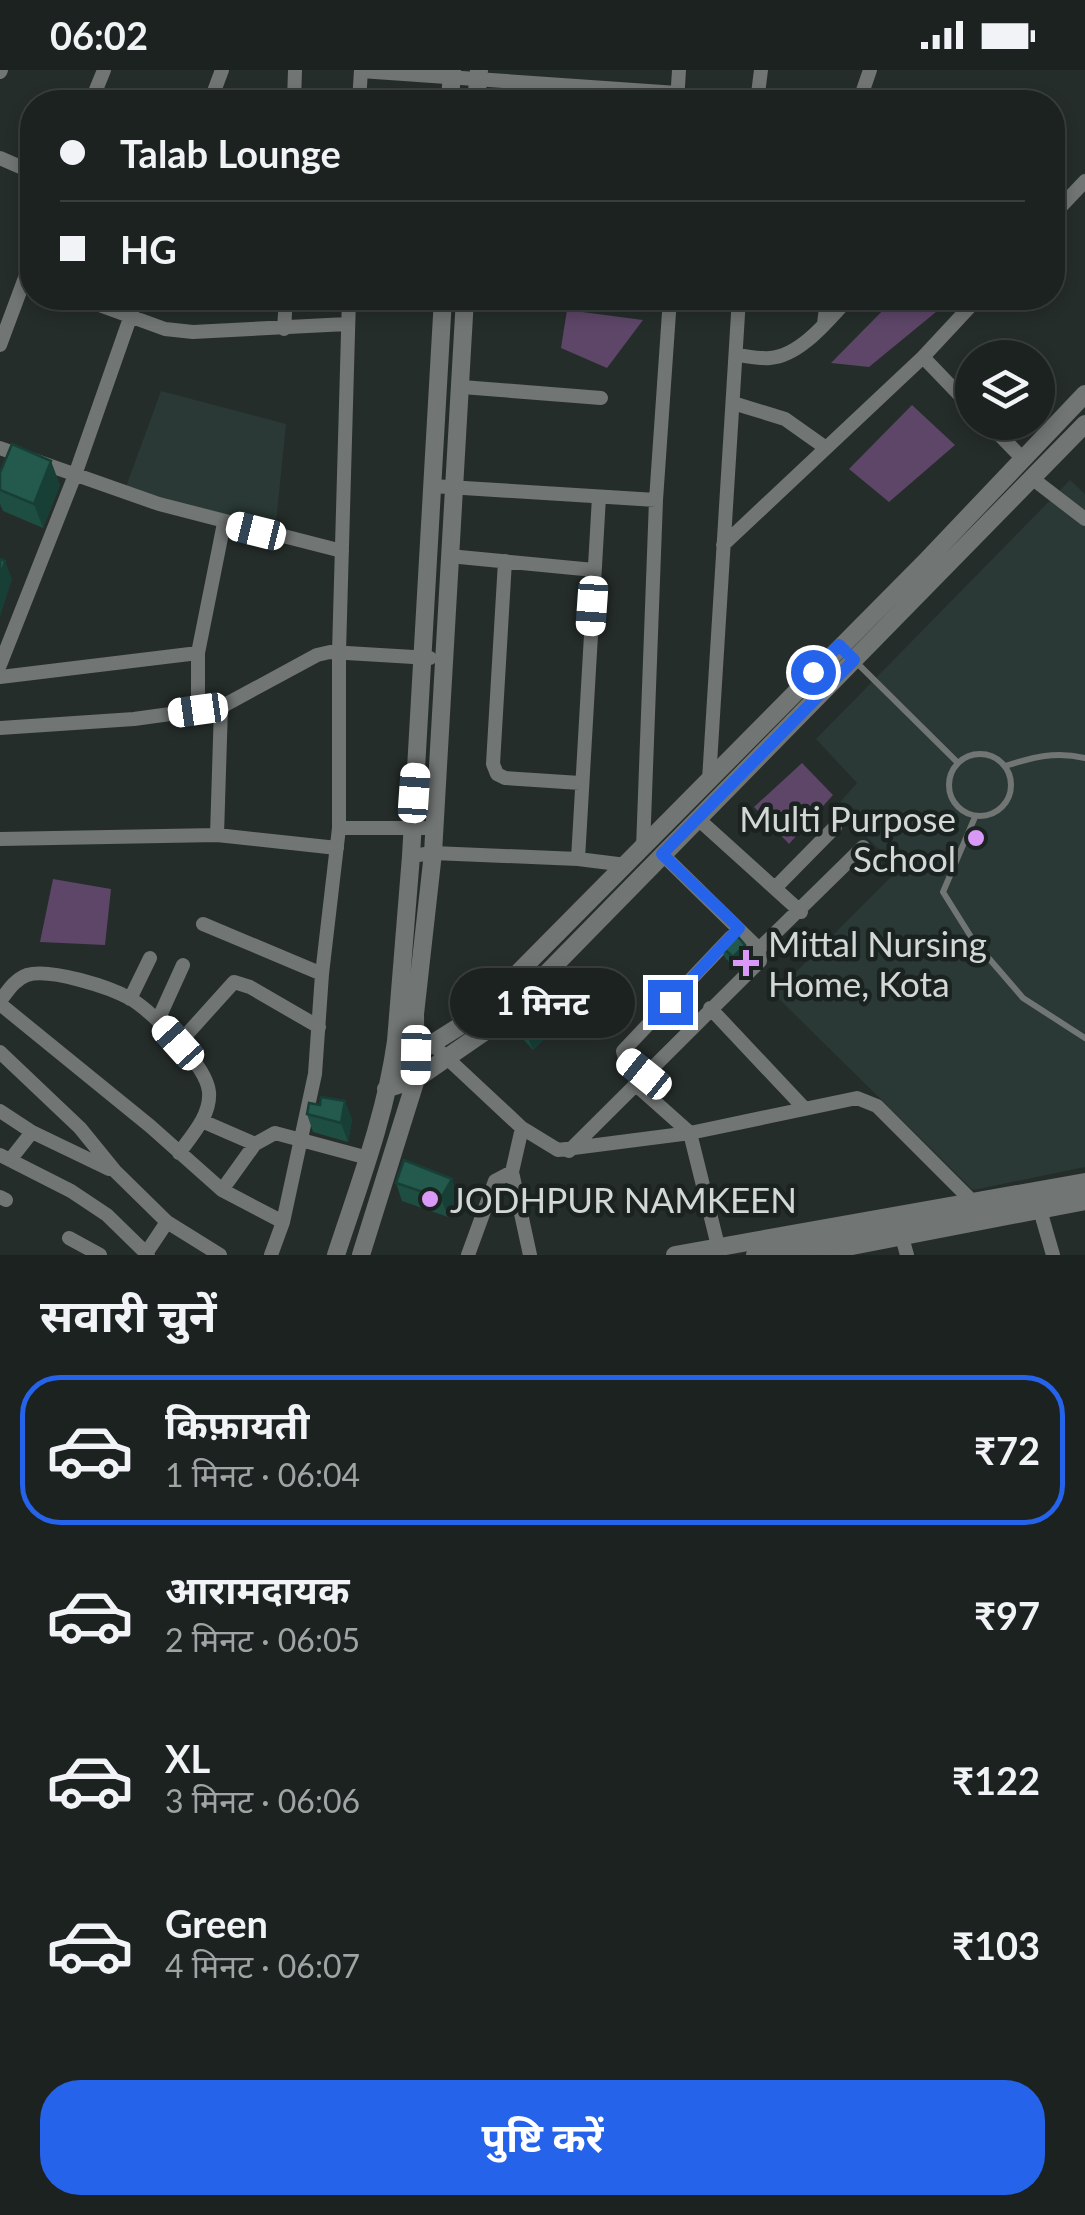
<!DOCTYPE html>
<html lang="hi">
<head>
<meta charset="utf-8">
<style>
  :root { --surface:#1c2220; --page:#252a29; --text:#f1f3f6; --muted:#a0a4a5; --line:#3a3f3e; --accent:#2563eb }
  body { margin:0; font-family:Lato,"Noto Sans Devanagari",sans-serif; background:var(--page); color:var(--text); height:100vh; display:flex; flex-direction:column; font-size:38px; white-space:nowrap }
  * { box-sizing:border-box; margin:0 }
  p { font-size:32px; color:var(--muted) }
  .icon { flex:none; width:55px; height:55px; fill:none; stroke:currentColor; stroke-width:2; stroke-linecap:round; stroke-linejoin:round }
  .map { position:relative; height:1185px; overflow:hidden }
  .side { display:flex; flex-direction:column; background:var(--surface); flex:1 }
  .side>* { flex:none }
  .top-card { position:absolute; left:20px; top:20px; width:1045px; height:220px; border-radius:40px; box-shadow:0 5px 15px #0003,0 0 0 2px var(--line); display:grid; align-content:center; height:220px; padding:0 40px; background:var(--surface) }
  .tools { position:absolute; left:955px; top:270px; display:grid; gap:20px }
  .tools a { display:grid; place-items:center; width:100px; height:100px; border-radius:50%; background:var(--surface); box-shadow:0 5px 15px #0003,0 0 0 2px var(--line); font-size:50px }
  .end { position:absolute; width:45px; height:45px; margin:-22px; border:12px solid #2563eb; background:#fff; box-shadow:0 0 0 5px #fff }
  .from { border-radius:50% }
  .bubble { position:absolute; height:70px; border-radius:35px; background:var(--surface); box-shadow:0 5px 15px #0003,0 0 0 2px var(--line); font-size:32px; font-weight:700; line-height:70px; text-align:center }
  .car { position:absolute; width:30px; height:60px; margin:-30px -15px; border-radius:12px; box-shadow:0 0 8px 2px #0007; background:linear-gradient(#fff 24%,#345 0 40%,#fff 0 76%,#345 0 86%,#fff 0) }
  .top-card b { display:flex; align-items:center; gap:35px; height:95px; font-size:38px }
  .top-card b+b { border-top:2px solid var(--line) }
  .top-card i { width:25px; height:25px; background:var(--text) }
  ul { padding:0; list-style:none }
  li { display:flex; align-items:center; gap:30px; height:150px; margin:0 20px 15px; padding:0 20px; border:5px solid transparent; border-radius:40px }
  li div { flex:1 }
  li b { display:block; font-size:38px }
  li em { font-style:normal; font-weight:700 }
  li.on { border-color:var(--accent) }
  li>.icon { width:90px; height:90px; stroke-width:1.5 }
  h2 { padding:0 40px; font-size:45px; line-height:120px }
  .action { display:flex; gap:20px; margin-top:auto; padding:20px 40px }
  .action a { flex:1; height:115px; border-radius:40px; background:var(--accent); color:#fff; font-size:40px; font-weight:700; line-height:115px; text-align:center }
  .status { display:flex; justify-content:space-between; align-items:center; height:70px; padding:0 50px; background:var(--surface); direction:ltr }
  .status svg { height:28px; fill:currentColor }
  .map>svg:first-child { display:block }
  .built { fill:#2a3935 }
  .green { fill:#5d4668 }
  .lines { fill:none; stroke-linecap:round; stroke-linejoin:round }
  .service { stroke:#717574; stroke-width:6 }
  .minor { stroke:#717574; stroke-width:14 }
  .tertiary { stroke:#717574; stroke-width:18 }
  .tertiary-bridge { stroke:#717574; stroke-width:18 }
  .wall { fill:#1e4d42 }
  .shaded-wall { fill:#183f36 }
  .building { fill:#235a4d; stroke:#183f36; stroke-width:2.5 }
  .route { stroke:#2563eb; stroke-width:12 }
  .poi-dot { fill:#d99af7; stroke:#1b2321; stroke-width:4 }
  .labels { text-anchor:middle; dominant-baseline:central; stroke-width:9; stroke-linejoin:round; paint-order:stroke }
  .poi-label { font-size:35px; fill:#d3d8d6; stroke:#1b2321; text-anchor:start }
</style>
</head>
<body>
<div class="status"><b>06:02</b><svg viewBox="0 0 49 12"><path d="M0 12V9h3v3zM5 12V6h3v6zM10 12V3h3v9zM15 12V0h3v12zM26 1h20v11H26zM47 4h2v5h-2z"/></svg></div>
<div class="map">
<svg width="1085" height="1185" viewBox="0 0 1085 1185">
  <rect width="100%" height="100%" fill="#252d2a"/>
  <path class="built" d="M161,321L286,354L275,463L126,417Z
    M1070,410L1085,424V1097L973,1120L774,924L899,799L836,737L857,713L816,669Z"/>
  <path class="green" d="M895,228H953L869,297L831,293Z
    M567,240L643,250L607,298L561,278Z
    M912,335L955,375L889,432L849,399Z
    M802,693L833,725L789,774L754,737Z
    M53,809L111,819L105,875L40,872Z"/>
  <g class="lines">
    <path class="service" d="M856,592L958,693
      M949 715a31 31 0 1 1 62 0a31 31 0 1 1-62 0Z
      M1005,696C1034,687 1055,681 1085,688
      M975,747L943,822L973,870L1023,928L1085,968"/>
    <path class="minor" d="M361,1L677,23
      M0,2L1,0
      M91,32L104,0
      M210,32L222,0
      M294,32L295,0
      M359,32L361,0
      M677,32L679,0
      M757,32L761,0
      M859,32L870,0
      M0,88L32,102
      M1052,146L1085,111
      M80,228L165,259L193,262L347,254
      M824,254L827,228
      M284,259L286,228
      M0,275L32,189
      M737,285C747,286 760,289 770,288C801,286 830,248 849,228
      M923,287L972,338
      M462,317L601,328
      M733,333L785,349L826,378
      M987,352L1023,389
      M0,378L159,434L342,481
      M1033,409L1085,449
      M432,416L656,430
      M723,475L923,287L978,228
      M449,486L594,500
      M505,491L493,694L497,704L505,708L580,713
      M0,595L75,405L137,228
      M0,607L198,583
      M198,640V583L224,453
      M0,658L134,649L221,637L317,585L330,582L430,588
      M709,710L739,228
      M697,748L801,842
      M339,758H433
      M217,765L221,637
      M0,769L217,765L337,778
      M643,778L656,430L670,228
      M411,786L433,783L578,789L626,795
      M578,789L599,427
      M776,817L835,757
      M203,854L322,904
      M759,879L863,777
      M130,929L150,888
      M0,931C8,921 14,910 27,905C50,898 110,917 131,929C153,942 207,996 209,1022C211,1045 192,1065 179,1083
      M0,934L150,1056L222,1120L283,1152
      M710,938L805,1039
      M158,950L183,895
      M179,973L234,912L250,917L319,957
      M432,974L522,1058L558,1080L690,1063L857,1028L877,1036L972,1131
      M0,982L80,1058L115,1101L167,1152L220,1185
      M644,1004L625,989L623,981L731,867
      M635,1014L690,1063L720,1184
      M0,1041L32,1062L109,1099
      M202,1051L255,1074
      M522,1058L512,1102L530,1185
      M569,1081L760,891L759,879L662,784
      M0,1085L71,1121L107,1145L148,1185
      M10,1090L32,1062
      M222,1120L255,1074L275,1063L368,1088
      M0,1127L6,1130
      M1038,1133L1053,1185
      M902,1167L907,1185
      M69,1168L100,1185
      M145,1185L167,1152
      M271,1185L283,1152L315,1004L322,904L339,758V582L349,228
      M468,1185L495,1111L512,1102"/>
    <path class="tertiary" d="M450,32L452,0
      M476,32L479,0
      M392,999L468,951L503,918L926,491L1085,324
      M386,1019L416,1009L500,951L1085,354
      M336,1185C359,1115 386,1044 396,971L411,786L443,228
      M361,1185L416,1009L415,944L433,783L465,228
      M675,1185L1085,1112
      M805,1185L1085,1131"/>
    <path class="tertiary-bridge" d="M755,1185C866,1166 974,1140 1085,1122"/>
  </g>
  <path class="wall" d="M0,403L60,415L43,458L3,441L0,434Z
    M745,875L749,887L737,899L725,888L721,876Z
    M565,948L533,980L521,967L514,949Z
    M307,1044L352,1049L348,1072L313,1062Z
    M396,1113L458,1127L448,1147L402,1131Z"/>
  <path class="shaded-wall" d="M51,391L60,415L43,458L34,434Z
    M5,491L12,509L0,547V507Z
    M745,875L749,887L737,899L733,887Z
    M558,930L565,948L533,980L526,962Z
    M345,1031L352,1049L348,1072L341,1053Z
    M452,1109L458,1127L448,1147L441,1128Z"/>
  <path class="building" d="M12,374L51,391L34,434L0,420V403Z
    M0,489L5,491L0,507Z
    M734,862L745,875L733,887L721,876Z
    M546,918L558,930L526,962L514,949Z
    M321,1027L345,1031L341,1053L307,1044L309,1033L320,1035Z
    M404,1090L452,1109L441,1128L396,1113Z"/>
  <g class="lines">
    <path class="route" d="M670,932L739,858L662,784L854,590L839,575L813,602"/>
  </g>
  <g class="poi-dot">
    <circle cx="976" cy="768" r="10"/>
    <path d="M741 878h10v10h10v10h-10v10h-10v-10h-10v-10h10z"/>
    <circle cx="430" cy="1129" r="10"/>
  </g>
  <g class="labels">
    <g class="poi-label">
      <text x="956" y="748" text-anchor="end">Multi Purpose<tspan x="956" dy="40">School</tspan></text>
      <text x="768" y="873">Mittal Nursing<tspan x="768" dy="40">Home, Kota</tspan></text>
      <text x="450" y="1129">JODHPUR NAMKEEN</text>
    </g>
  </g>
</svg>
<div class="tools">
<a><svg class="icon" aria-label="layers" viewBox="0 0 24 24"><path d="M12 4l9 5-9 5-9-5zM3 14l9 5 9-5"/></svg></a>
</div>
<i class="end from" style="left:813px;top:602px"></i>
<i class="end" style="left:670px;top:932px"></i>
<div class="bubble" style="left:450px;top:898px;width:185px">1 मिनट</div>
<i class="car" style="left:256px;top:461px;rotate:284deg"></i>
<i class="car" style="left:592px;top:536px;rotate:184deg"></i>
<i class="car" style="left:198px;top:640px;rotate:262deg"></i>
<i class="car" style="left:414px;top:723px;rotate:4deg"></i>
<i class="car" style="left:178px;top:973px;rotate:318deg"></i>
<i class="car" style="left:416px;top:985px;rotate:181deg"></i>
<i class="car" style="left:644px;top:1004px;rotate:309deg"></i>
<div class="top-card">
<b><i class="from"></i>Talab Lounge</b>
<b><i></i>HG</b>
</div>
</div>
<section class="side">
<h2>सवारी चुनें</h2>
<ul>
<li class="on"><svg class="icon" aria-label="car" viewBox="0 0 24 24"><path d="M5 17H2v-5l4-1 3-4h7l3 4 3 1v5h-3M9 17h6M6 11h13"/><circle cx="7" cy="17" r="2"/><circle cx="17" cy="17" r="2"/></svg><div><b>किफ़ायती</b><p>1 मिनट · 06:04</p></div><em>₹72</em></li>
<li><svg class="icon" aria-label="car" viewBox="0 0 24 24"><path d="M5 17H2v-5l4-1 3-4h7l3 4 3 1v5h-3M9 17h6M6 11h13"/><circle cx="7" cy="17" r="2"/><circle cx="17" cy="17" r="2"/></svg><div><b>आरामदायक</b><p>2 मिनट · 06:05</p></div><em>₹97</em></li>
<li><svg class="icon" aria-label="car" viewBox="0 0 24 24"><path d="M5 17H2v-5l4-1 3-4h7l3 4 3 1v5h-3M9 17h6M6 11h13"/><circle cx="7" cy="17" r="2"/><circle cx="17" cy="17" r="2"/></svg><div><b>XL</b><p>3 मिनट · 06:06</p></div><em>₹122</em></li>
<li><svg class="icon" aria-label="car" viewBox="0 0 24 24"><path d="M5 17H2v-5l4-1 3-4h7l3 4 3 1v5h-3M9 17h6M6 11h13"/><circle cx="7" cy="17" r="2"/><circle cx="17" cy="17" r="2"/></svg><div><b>Green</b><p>4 मिनट · 06:07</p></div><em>₹103</em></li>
</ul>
<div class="action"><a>पुष्टि करें</a></div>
</section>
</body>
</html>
